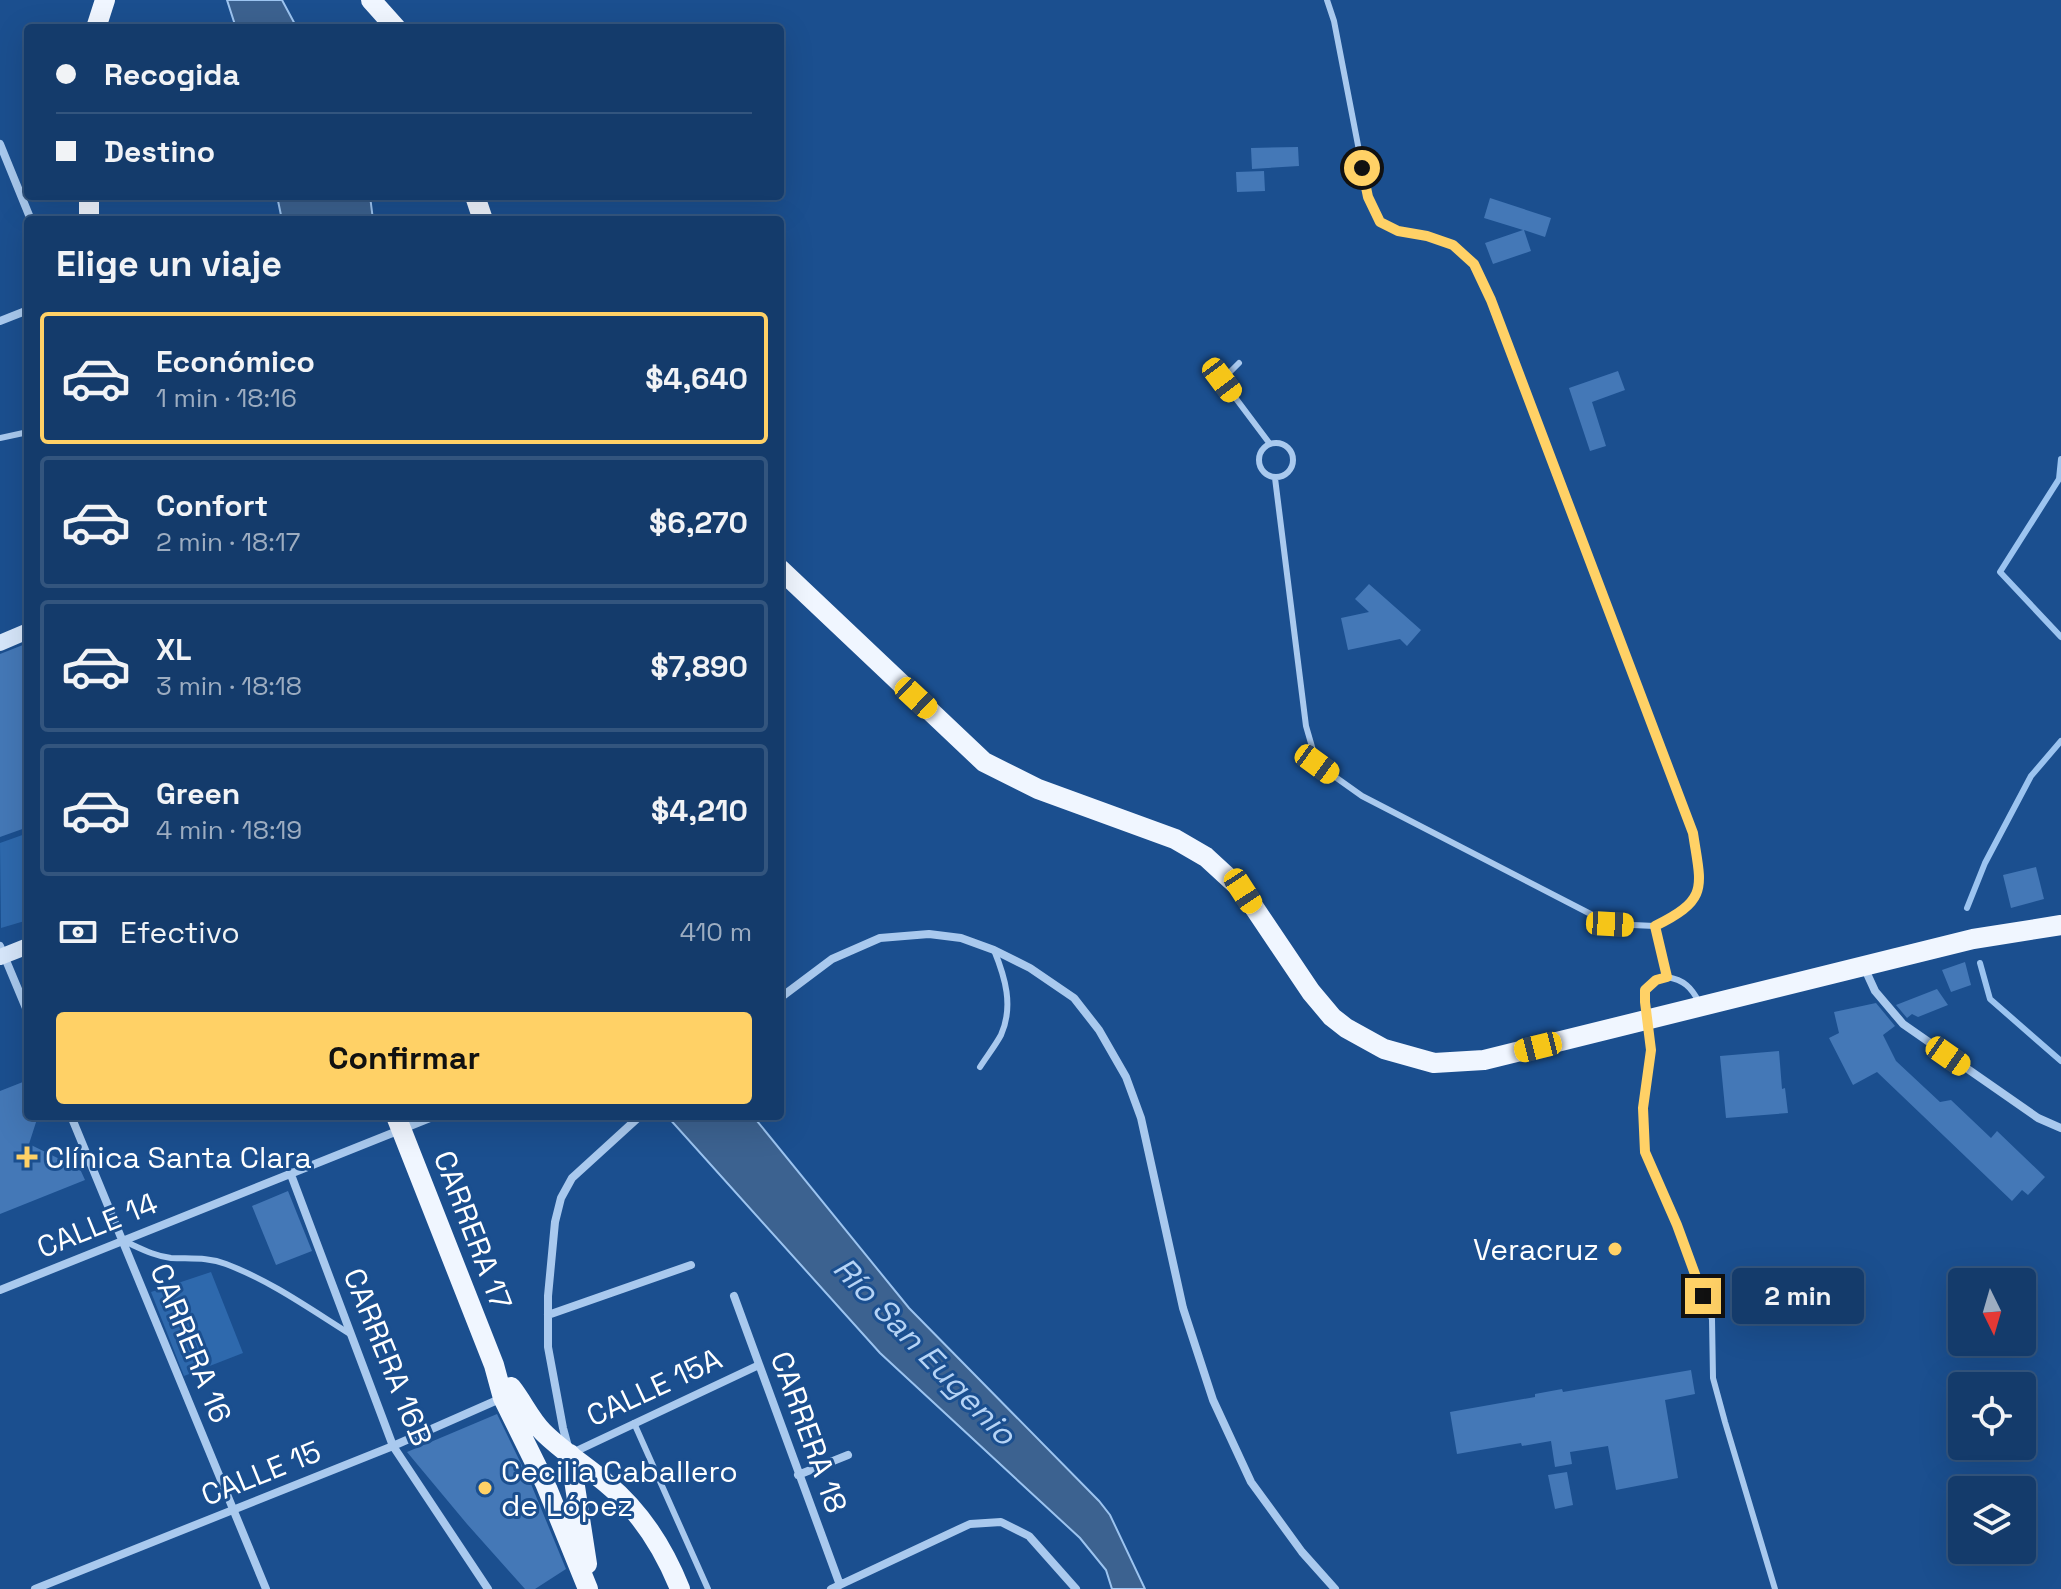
<!DOCTYPE html>
<html lang="es">
<head>
<meta charset="utf-8">
<style>
  :root { --surface:#143b6b; --page:#1d4271; --text:#f1f3f6; --muted:#9dadc1; --line:#33557e; --accent:#ffd166 }
  body { margin:0; font-family:"Space Grotesk",sans-serif; background:var(--page); color:var(--text); height:100vh; display:flex; flex-direction:column; font-size:30px; white-space:nowrap }
  * { box-sizing:border-box; margin:0 }
  p { font-size:26px; color:var(--muted) }
  .icon { flex:none; width:44px; height:44px; fill:none; stroke:currentColor; stroke-width:2; stroke-linecap:round; stroke-linejoin:round }
  .map { position:relative; flex:1; overflow:hidden }
  .details { position:absolute; left:24px; top:216px; width:760px; height:904px; display:flex; flex-direction:column; background:var(--surface); border-radius:8px; box-shadow:0 8px 32px #0002,0 0 0 2px var(--line) }
  .details>* { flex:none }
  .hud { position:absolute; left:24px; top:24px; width:760px; height:176px; border-radius:8px; box-shadow:0 8px 32px #0002,0 0 0 2px var(--line); display:grid; align-content:center; height:176px; padding:0 32px; background:var(--surface) }
  .needle { width:52px; rotate:175deg }
  .buttons { position:absolute; left:1948px; top:1268px; display:grid; gap:16px }
  .buttons a { display:grid; place-items:center; width:88px; height:88px; border-radius:8px; background:var(--surface); box-shadow:0 8px 32px #0002,0 0 0 2px var(--line); font-size:40px }
  .end { position:absolute; width:36px; height:36px; margin:-18px; border:10px solid #ffd166; background:#111; box-shadow:0 0 0 4px #111 }
  .from { border-radius:50% }
  .bubble { position:absolute; height:56px; border-radius:8px; background:var(--surface); box-shadow:0 8px 32px #0002,0 0 0 2px var(--line); font-size:26px; font-weight:600; line-height:56px; text-align:center }
  .car { position:absolute; width:24px; height:48px; margin:-24px -12px; border-radius:10px; box-shadow:0 0 6px 2px #0007; background:linear-gradient(#f5c518 24%,#345 0 40%,#f5c518 0 76%,#345 0 86%,#f5c518 0) }
  .hud b { display:flex; align-items:center; gap:28px; height:76px; font-size:30px }
  .hud b+b { border-top:2px solid var(--line) }
  .hud i { width:20px; height:20px; background:var(--text) }
  ul { padding:0; list-style:none }
  li { display:flex; align-items:center; gap:24px; height:132px; margin:0 16px 12px; padding:0 16px; border:4px solid var(--line); border-radius:8px }
  li div { flex:1 }
  li b { display:block; font-size:30px }
  li em { font-style:normal; font-weight:600 }
  li.current { border-color:var(--accent) }
  li>.icon { width:72px; height:72px; stroke-width:1.5 }
  h2 { padding:0 32px; font-size:36px; line-height:96px }
  .pay { display:flex; align-items:center; gap:20px; height:88px; padding:0 32px; font-size:30px }
  .pay p { margin-inline-start:auto }
  .action { display:flex; gap:16px; margin-top:auto; padding:16px 32px }
  .action a { flex:1; height:92px; border-radius:8px; background:var(--accent); color:#111; font-size:32px; font-weight:600; line-height:92px; text-align:center }
  .map>svg:first-child { display:block }
  .green { fill:#2e69ad }
  .water { fill:#3c6290; stroke:#9cc4f0; stroke-width:2 }
  .lines { fill:none; stroke-linecap:round; stroke-linejoin:round }
  .stream { stroke:#9cc4f0; stroke-width:6 }
  .building { fill:#4478b7 }
  .service { stroke:#a9c9ee; stroke-width:6 }
  .minor { stroke:#a9c9ee; stroke-width:8 }
  .secondary { stroke:#d6e6fa; stroke-width:16 }
  .primary { stroke:#f0f6ff; stroke-width:20 }
  .route { stroke:#ffd166; stroke-width:10 }
  .poi-dot { fill:#ffd166; stroke:#1b4f8f; stroke-width:3 }
  .labels { text-anchor:middle; dominant-baseline:central; stroke-width:6; stroke-linejoin:round; paint-order:stroke }
  .poi-label { font-size:30px; fill:#fff; stroke:#1b4f8f; text-anchor:start }
  .street-label { font-size:30px; fill:#fff; stroke:#1b4f8f }
  .water-label { font-size:32px; font-style:italic; fill:#b5d3f5; stroke:#1b4f8f }
</style>
</head>
<body>
<div class="map">
<svg width="2061" height="1589" viewBox="0 0 2061 1589">
  <rect width="100%" height="100%" fill="#1b4f8f"/>
  <path class="green" d="M28,833V920L1,928L0,843Z
    M211,1272L243,1353L184,1376L151,1292Z"/>
  <path class="water" d="M227,0H282L297,28H236Z
    M277,196H370L373,220H282Z
    M667,1116H753L909,1308L1099,1501L1110,1515L1145,1589H1112L1106,1570L1080,1538L880,1353Z"/>
  <g class="lines">
    <path class="stream" d="M2061,459L2059,479L2000,572L2061,637
      M1967,908L1985,863L2031,776L2061,741
      M1980,963L1990,999L2061,1061"/>
  </g>
  <path class="building" d="M1298,147L1299,166L1252,169L1251,148Z
    M1264,171L1265,191L1237,192L1236,172Z
    M1490,198L1551,218L1545,237L1524,230L1531,251L1493,264L1485,243L1523,230L1484,218Z
    M1618,371L1625,390L1592,402L1606,446L1590,451L1569,388Z
    M1369,584L1421,630L1407,646L1400,639L1348,650L1341,618L1369,612L1355,599Z
    M28,643V827L0,837V654Z
    M2036,867L2044,899L2011,908L2003,875Z
    M1965,962L1971,985L1951,992L1942,970Z
    M1937,989L1948,1005L1918,1017L1912,1014L1907,1018L1896,1005Z
    M1876,1003L1895,1026L1883,1035L1896,1061L1940,1102L1951,1100L1991,1138L1997,1131L2045,1177L2028,1195L2022,1190L2012,1201L1877,1072L1853,1085L1829,1038L1839,1033L1834,1012Z
    M1779,1051L1782,1089L1785,1088L1788,1113L1726,1118L1720,1056Z
    M28,1080V1116H38L29,1144L80,1169L85,1180L0,1214V1091Z
    M288,1191L312,1251L276,1265L252,1206Z
    M1691,1370L1695,1394L1665,1400L1678,1478L1616,1490L1608,1446L1570,1452L1572,1464L1555,1467L1551,1441L1522,1446L1521,1443L1457,1454L1450,1412L1535,1397V1394L1562,1389L1563,1392Z
    M497,1414L531,1484L566,1569L535,1589H525L467,1524L407,1452Z
    M1567,1472L1573,1505L1555,1509L1548,1475Z"/>
  <g class="lines">
    <path class="service" d="M1239,363L1222,380L1270,444
      M0,438L28,432
      M1259 460a17 17 0 1 1 34 0a17 17 0 1 1-34 0Z
      M1275,478L1306,726L1317,764L1362,796L1610,924L1655,926L1673,917L1693,901L1700,882L1693,833L1491,300L1474,264L1453,245L1427,236L1398,231L1380,222L1368,197L1334,21L1327,0
      M1655,926L1667,977C1684,980 1691,987 1699,1002
      M1667,977L1656,980L1645,990V1002L1651,1050L1643,1108L1645,1152L1677,1225L1712,1319L1713,1378L1725,1422L1775,1589
      M980,1067C987,1056 995,1046 1001,1035C1014,1006 1005,977 994,950
      M124,1241C140,1248 154,1256 171,1258C190,1259 208,1257 226,1264C271,1281 310,1309 350,1334
      M634,1423L708,1589"/>
    <path class="minor" d="M0,144L31,220
      M0,321L28,310
      M0,946L28,1013
      M1864,967L1875,991L1903,1024L2038,1118L2061,1128
      M780,998L832,959L880,938L929,934L961,938L994,950L1030,968L1074,998L1099,1030L1126,1077L1141,1118L1183,1308L1213,1400L1251,1482L1302,1552L1335,1589
      M71,1116L266,1589
      M640,1116L572,1178L561,1198L555,1222L548,1296V1347L563,1428L570,1454L759,1365
      M290,1172L393,1446L488,1589
      M0,1290L435,1116
      M734,1296L840,1585
      M548,1315L691,1265
      M798,1475L848,1455
      M35,1589L393,1446L502,1398
      M831,1589L970,1524L1001,1522L1029,1536L1076,1589"/>
    <path class="secondary" d="M0,643L28,631
      M0,957L28,946"/>
    <path class="primary" d="M371,0L396,28
      M96,28L105,0
      M475,196L483,220
      M89,220V196
      M780,569L984,762L1038,789L1175,839L1206,857L1243,891L1311,992L1332,1017L1346,1028L1384,1049L1434,1063L1484,1060L1973,939L2061,925
      M396,1116L494,1365L503,1398L545,1483L588,1589
      M511,1387C523,1402 530,1419 543,1432C562,1451 586,1466 606,1483C639,1510 664,1549 680,1589
      M570,1454L587,1564"/>
  </g>
  <g class="lines">
    <path class="route" d="M1362,168L1368,197L1380,222L1398,231L1427,236L1453,245L1474,264L1491,300L1693,833C1701,887 1710,899 1655,926L1667,977L1656,980L1645,990V1002L1651,1050L1643,1108L1645,1152L1677,1225L1703,1296"/>
  </g>
  <g class="poi-dot">
    <path d="M23 1145h8v8h8v8h-8v8h-8v-8h-8v-8h8z"/>
    <circle cx="1615" cy="1249" r="8"/>
    <circle cx="485" cy="1488" r="8"/>
  </g>
  <g class="labels">
    <g class="poi-label">
      <text x="45" y="1157">Clínica Santa Clara</text>
      <text x="1599" y="1249" text-anchor="end">Veracruz</text>
      <text x="501" y="1471">Cecilia Caballero<tspan x="501" dy="34">de López</tspan></text>
    </g>
    <g class="street-label">
      <text transform="translate(97 1225) rotate(-22)">CALLE 14</text>
      <text transform="translate(473 1230) rotate(69)">CARRERA 17</text>
      <text transform="translate(191 1343) rotate(68)">CARRERA 16</text>
      <text transform="translate(388 1357) rotate(68)">CARRERA 16B</text>
      <text transform="translate(654 1387) rotate(-25)">CALLE 15A</text>
      <text transform="translate(809 1432) rotate(70)">CARRERA 18</text>
      <text transform="translate(261 1473) rotate(-22)">CALLE 15</text>
    </g>
    <g class="water-label">
      <text transform="translate(925 1351) rotate(46)">Río San Eugenio</text>
    </g>
  </g>
</svg>
<div class="buttons">
<a><svg class="needle" viewBox="-14 -14 28 28"><path d="M0-13l5 13h-10z" fill="#e53935"/><path d="M0 13l5-13h-10z" fill="#9dadc1"/></svg></a>
<a><svg class="icon" aria-label="locate" viewBox="0 0 24 24"><circle cx="12" cy="12" r="6"/><path d="M12 2v4M12 18v4M2 12h4M18 12h4"/></svg></a>
<a><svg class="icon" aria-label="layers" viewBox="0 0 24 24"><path d="M12 4l9 5-9 5-9-5zM3 14l9 5 9-5"/></svg></a>
</div>
<i class="end from" style="left:1362px;top:168px"></i>
<i class="end" style="left:1703px;top:1296px"></i>
<div class="bubble" style="left:1732px;top:1268px;width:132px">2 min</div>
<i class="car" style="left:1222px;top:380px;rotate:143deg"></i>
<i class="car" style="left:916px;top:698px;rotate:133deg"></i>
<i class="car" style="left:1317px;top:764px;rotate:126deg"></i>
<i class="car" style="left:1243px;top:891px;rotate:147deg"></i>
<i class="car" style="left:1610px;top:924px;rotate:93deg"></i>
<i class="car" style="left:1538px;top:1047px;rotate:256deg"></i>
<i class="car" style="left:1948px;top:1056px;rotate:125deg"></i>
<div class="hud">
<b><i class="from"></i>Recogida</b>
<b><i></i>Destino</b>
</div>
<section class="details">
<h2>Elige un viaje</h2>
<ul>
<li class="current"><svg class="icon" aria-label="car" viewBox="0 0 24 24"><path d="M5 17H2v-5l4-1 3-4h7l3 4 3 1v5h-3M9 17h6M6 11h13"/><circle cx="7" cy="17" r="2"/><circle cx="17" cy="17" r="2"/></svg><div><b>Económico</b><p>1 min · 18:16</p></div><em>$4,640</em></li>
<li><svg class="icon" aria-label="car" viewBox="0 0 24 24"><path d="M5 17H2v-5l4-1 3-4h7l3 4 3 1v5h-3M9 17h6M6 11h13"/><circle cx="7" cy="17" r="2"/><circle cx="17" cy="17" r="2"/></svg><div><b>Confort</b><p>2 min · 18:17</p></div><em>$6,270</em></li>
<li><svg class="icon" aria-label="car" viewBox="0 0 24 24"><path d="M5 17H2v-5l4-1 3-4h7l3 4 3 1v5h-3M9 17h6M6 11h13"/><circle cx="7" cy="17" r="2"/><circle cx="17" cy="17" r="2"/></svg><div><b>XL</b><p>3 min · 18:18</p></div><em>$7,890</em></li>
<li><svg class="icon" aria-label="car" viewBox="0 0 24 24"><path d="M5 17H2v-5l4-1 3-4h7l3 4 3 1v5h-3M9 17h6M6 11h13"/><circle cx="7" cy="17" r="2"/><circle cx="17" cy="17" r="2"/></svg><div><b>Green</b><p>4 min · 18:19</p></div><em>$4,210</em></li>
</ul>
<div class="pay"><svg class="icon" aria-label="cash" viewBox="0 0 24 24"><path d="M3 7h18v10H3z"/><circle cx="12" cy="12" r="2"/></svg>Efectivo<p>410 m</p></div>
<div class="action"><a>Confirmar</a></div>
</section>
</div>
</body>
</html>
